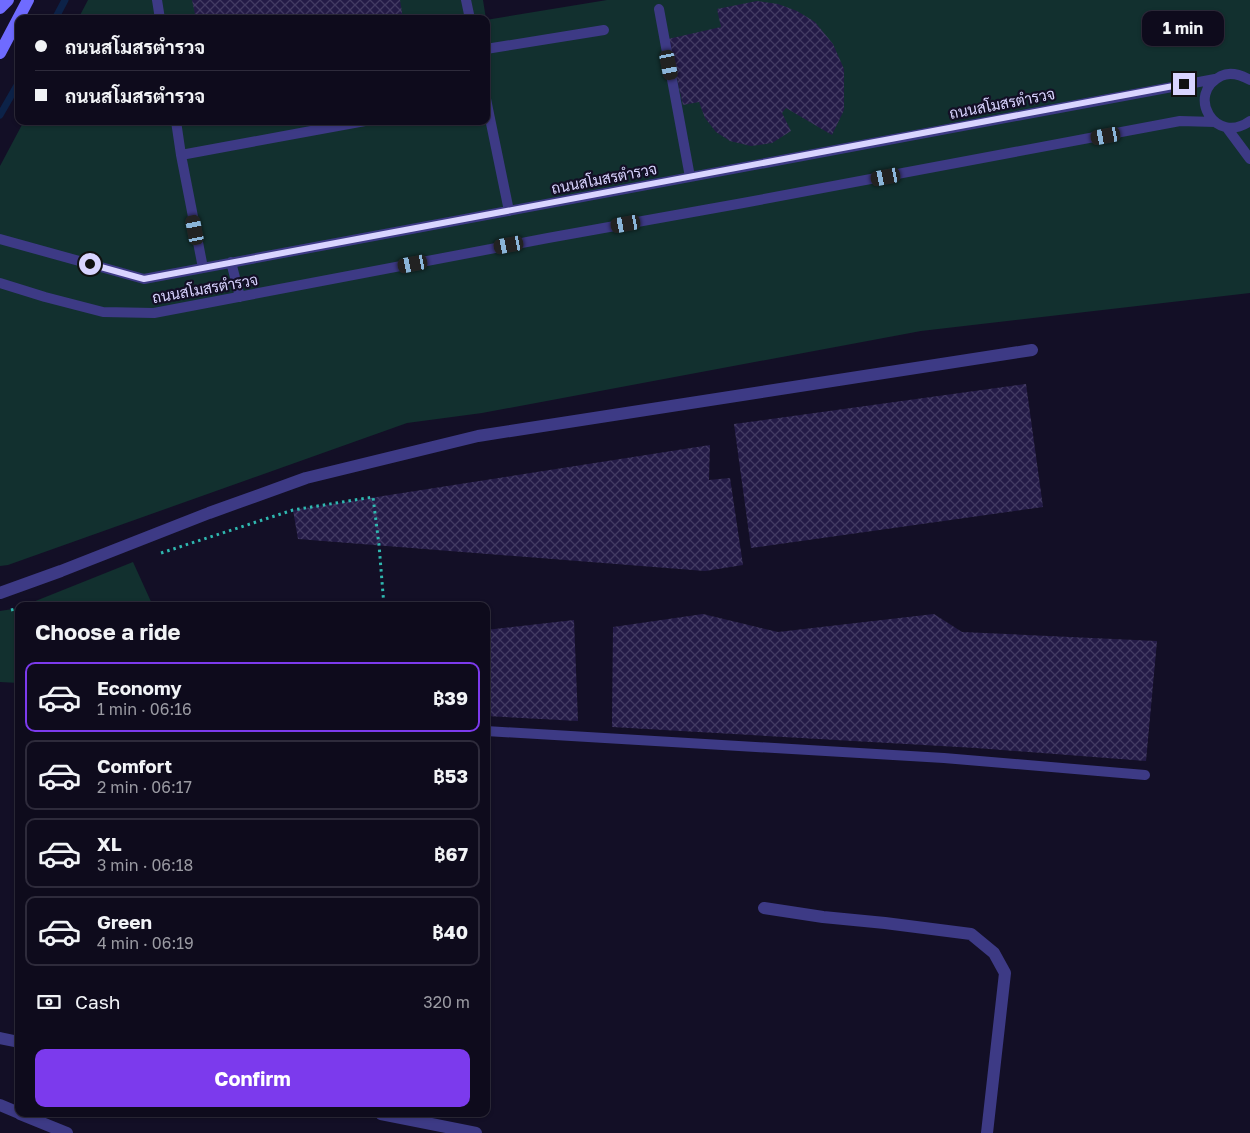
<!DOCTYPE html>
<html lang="en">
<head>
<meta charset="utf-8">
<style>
  :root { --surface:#0e0b1c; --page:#1c1929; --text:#f1f3f6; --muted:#9b9ba3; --line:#2e2b3b; --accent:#7c3aed }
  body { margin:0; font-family:"Golos Text",Sarabun,sans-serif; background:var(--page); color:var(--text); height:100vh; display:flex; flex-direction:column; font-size:19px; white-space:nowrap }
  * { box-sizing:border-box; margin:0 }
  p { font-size:16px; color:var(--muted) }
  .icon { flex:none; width:28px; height:28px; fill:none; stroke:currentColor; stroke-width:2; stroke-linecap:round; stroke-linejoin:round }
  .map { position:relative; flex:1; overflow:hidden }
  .details { position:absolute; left:15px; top:602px; width:475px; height:515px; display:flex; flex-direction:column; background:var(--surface); border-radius:10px; box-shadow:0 1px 4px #0004,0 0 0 1px var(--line) }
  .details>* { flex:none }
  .guide { position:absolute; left:15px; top:15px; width:475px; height:110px; border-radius:10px; box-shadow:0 1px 4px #0004,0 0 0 1px var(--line); display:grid; align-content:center; height:110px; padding:0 20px; background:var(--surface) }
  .end { position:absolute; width:22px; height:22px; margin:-11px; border:6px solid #d9d4ff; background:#111; box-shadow:0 0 0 2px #111 }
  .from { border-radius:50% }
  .bubble { position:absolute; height:35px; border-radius:10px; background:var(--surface); box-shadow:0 1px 4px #0004,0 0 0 1px var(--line); font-size:16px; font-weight:700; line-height:35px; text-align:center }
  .car { position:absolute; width:15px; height:30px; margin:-15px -8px; border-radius:6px; box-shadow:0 0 4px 1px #0007; background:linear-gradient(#222 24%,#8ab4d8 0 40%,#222 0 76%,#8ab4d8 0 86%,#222 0) }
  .guide b { display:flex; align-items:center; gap:18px; height:48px; font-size:19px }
  .guide b+b { border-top:1px solid var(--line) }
  .guide i { width:12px; height:12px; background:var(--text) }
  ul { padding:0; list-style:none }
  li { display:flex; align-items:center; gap:15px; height:70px; margin:0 10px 8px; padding:0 10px; border:2px solid var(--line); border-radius:10px }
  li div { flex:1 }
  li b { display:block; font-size:19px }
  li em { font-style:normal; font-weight:700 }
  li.on { border-color:var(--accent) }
  li>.icon { width:45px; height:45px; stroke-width:1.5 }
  h2 { padding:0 20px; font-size:22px; line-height:60px }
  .pay { display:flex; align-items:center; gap:12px; height:55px; padding:0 20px; font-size:19px }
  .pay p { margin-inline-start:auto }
  .button { display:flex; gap:10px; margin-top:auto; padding:10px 20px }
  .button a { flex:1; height:58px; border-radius:10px; background:var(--accent); color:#fff; font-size:20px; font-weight:700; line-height:58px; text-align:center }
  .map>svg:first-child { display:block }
  .green { fill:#12302f }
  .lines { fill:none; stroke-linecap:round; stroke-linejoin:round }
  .stream { stroke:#0c2248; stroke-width:7 }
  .building { fill:url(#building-cross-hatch) }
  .path { stroke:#2fb8b0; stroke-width:3; stroke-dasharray:2.5 4; stroke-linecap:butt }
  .lane { stroke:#3d3a85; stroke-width:10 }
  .street { stroke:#3d3a85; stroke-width:12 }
  .secondary { stroke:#6f6bff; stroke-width:12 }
  .route { stroke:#d9d4ff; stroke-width:6 }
  .labels { text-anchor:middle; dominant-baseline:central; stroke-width:4.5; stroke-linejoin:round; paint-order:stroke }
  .street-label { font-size:15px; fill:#d9d4ff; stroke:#130f26 }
</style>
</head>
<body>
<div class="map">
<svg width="1250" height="1133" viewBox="0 0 1250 1133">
  <defs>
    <pattern id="building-cross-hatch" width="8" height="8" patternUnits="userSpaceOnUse" patternTransform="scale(1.25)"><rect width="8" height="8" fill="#241b47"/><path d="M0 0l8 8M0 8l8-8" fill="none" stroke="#433b63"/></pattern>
  </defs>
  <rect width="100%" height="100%" fill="#130f26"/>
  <path class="green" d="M88,0H483L486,19H78Z
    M607,0H1250V293L921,331L482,413L407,423L8,565L0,566V166L24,121H486V20Z
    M133,562L153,606H23Z
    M19,608V683L0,682V611Z"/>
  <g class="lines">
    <path class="stream" d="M55,19L65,0
      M0,115L19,82"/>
  </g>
  <path class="building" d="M192,0H400L403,19H196Z
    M757,1L778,4L797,11L815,22L833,44L844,69V110L832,135L786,108L782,113L791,131L772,143L751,146L730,141L716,132L705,118L699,102L683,105L668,39L721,27L717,9Z
    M1026,384L1043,507L751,548L734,424Z
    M710,445L709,480L730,478L743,565L705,571L298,539L293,510Z
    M703,614L778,632L934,614L962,632L1157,641L1146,761L976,748L612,727L613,627Z
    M574,620L578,721L486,716V630Z"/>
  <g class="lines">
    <path class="path" d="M161,553L293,510L373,497L379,545L384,606
      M23,606L32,603
      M11,610L19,608"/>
    <path class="lane" d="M157,0L160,19
      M466,0L470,19
      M659,9L690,177
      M486,49L604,30
      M1250,80C1241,75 1231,71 1221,76C1185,94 1215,146 1250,121
      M486,99L509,211
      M176,121L181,155
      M1227,128L1250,159
      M0,239L144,279L1215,79
      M231,262L240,297
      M203,268L181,155L365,121
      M0,283L45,297L103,312L154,313L548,238L743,203L1180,121L1215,122
      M486,731L944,758L1145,775"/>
    <path class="street" d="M0,593L61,571L209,513L306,478L478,436L1032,350
      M764,908L823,917L885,923L971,934L994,953L1005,973L987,1133
      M0,1038L19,1042
      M0,1105L19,1113
      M20,1114L67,1133
      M381,1114L476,1133"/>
    <path class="secondary" d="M0,8L8,0
      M0,53L28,0"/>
  </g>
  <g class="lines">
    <path class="route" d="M90,264L144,279L1184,84"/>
  </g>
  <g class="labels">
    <g class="street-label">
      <text transform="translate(1002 103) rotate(-11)">ถนนสโมสรตำรวจ</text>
      <text transform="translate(604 178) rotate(-11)">ถนนสโมสรตำรวจ</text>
      <text transform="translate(205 288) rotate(-10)">ถนนสโมสรตำรวจ</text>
    </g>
  </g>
</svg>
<i class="end from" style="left:90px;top:264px"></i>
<i class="end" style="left:1184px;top:84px"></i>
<div class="bubble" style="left:1142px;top:11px;width:82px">1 min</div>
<i class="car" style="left:669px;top:65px;rotate:169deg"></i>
<i class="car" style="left:1106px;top:136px;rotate:260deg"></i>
<i class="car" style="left:886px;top:177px;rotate:259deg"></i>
<i class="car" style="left:626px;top:224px;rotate:260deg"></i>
<i class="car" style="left:195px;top:230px;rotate:349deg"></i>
<i class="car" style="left:509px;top:245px;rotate:259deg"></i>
<i class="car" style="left:413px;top:264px;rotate:259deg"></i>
<div class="guide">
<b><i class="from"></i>ถนนสโมสรตำรวจ</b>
<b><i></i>ถนนสโมสรตำรวจ</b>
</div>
<section class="details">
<h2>Choose a ride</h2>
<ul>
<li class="on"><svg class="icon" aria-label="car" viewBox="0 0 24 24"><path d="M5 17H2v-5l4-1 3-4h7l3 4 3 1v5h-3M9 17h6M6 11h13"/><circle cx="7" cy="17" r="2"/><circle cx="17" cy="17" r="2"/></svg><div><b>Economy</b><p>1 min · 06:16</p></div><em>฿39</em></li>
<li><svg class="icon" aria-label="car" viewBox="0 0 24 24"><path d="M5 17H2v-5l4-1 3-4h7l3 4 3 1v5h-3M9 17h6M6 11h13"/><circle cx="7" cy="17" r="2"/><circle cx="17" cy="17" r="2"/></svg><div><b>Comfort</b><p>2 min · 06:17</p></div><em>฿53</em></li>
<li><svg class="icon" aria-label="car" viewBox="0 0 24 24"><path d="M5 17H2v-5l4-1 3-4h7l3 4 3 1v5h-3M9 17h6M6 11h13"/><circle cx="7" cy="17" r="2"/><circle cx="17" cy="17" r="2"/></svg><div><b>XL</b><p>3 min · 06:18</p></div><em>฿67</em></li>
<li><svg class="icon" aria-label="car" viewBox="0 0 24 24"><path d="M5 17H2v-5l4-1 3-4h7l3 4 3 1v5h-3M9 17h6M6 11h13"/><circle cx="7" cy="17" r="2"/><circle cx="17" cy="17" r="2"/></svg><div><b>Green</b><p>4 min · 06:19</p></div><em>฿40</em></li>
</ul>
<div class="pay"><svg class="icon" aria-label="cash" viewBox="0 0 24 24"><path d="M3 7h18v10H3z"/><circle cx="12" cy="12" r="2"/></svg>Cash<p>320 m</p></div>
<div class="button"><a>Confirm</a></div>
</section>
</div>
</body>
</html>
